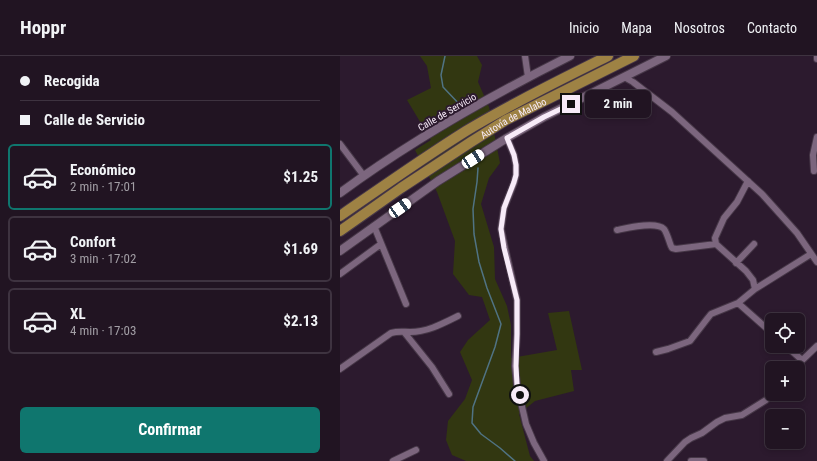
<!DOCTYPE html>
<html lang="es">
<head>
<meta charset="utf-8">
<style>
  :root { --surface:#211422; --page:#2d212f; --text:#f1f3f6; --muted:#a29ea5; --line:#3e3340; --accent:#0f766e }
  body { margin:0; font-family:"Roboto Condensed",sans-serif; background:var(--page); color:var(--text); height:100vh; display:flex; flex-direction:column; font-size:15px; white-space:nowrap }
  * { box-sizing:border-box; margin:0 }
  p { font-size:13px; color:var(--muted) }
  .icon { flex:none; width:22px; height:22px; fill:none; stroke:currentColor; stroke-width:2; stroke-linecap:round; stroke-linejoin:round }
  .map { position:relative; flex:1; overflow:hidden }
  .sheet { display:flex; flex-direction:column; background:var(--surface); width:340px }
  .sheet>* { flex:none }
  .top-card { display:grid; align-content:center; height:88px; padding:0 20px; background:var(--surface) }
  .fabs { position:absolute; left:425px; top:257px; display:grid; gap:8px }
  .fabs a { display:grid; place-items:center; width:40px; height:40px; border-radius:6px; background:var(--surface); box-shadow:0 2px 6px #0003,0 0 0 1px var(--line); font-size:20px }
  .end { position:absolute; width:18px; height:18px; margin:-9px; border:5px solid #f7ebf8; background:#111; box-shadow:0 0 0 2px #111 }
  .from { border-radius:50% }
  .bubble { position:absolute; height:28px; border-radius:6px; background:var(--surface); box-shadow:0 2px 6px #0003,0 0 0 1px var(--line); font-size:13px; font-weight:700; line-height:28px; text-align:center }
  .car { position:absolute; width:12px; height:24px; margin:-12px -6px; border-radius:5px; box-shadow:0 0 3px 1px #0007; background:linear-gradient(#fff 24%,#345 0 40%,#fff 0 76%,#345 0 86%,#fff 0) }
  .top-card b { display:flex; align-items:center; gap:14px; height:38px; font-size:15px }
  .top-card b+b { border-top:1px solid var(--line) }
  .top-card i { width:10px; height:10px; background:var(--text) }
  ul { padding:0; list-style:none }
  li { display:flex; align-items:center; gap:12px; height:66px; margin:0 8px 6px; padding:0 12px; border:2px solid var(--line); border-radius:6px }
  li div { flex:1 }
  li b { display:block; font-size:15px }
  li em { font-style:normal; font-weight:700 }
  li.current { border-color:var(--accent) }
  li>.icon { width:36px; height:36px; stroke-width:1.5 }
  .primary-button { display:flex; gap:8px; margin-top:auto; padding:8px 20px }
  .primary-button a { flex:1; height:46px; border-radius:6px; background:var(--accent); color:#fff; font-size:16px; font-weight:700; line-height:46px; text-align:center }
  header { display:flex; align-items:center; gap:24px; box-sizing:border-box; height:56px; padding:0 20px; background:var(--surface); border-bottom:1px solid var(--line) }
  header strong { font-size:19px }
  nav { display:flex; gap:22px; margin-inline-start:auto; font-size:14px }
  main { display:flex; flex:1; min-height:0 }
  .map>svg:first-child { display:block }
  .green { fill:#323711 }
  .lines { fill:none; stroke-linecap:round; stroke-linejoin:round }
  .stream { stroke:#507384; stroke-width:1.5 }
  .minor-casing { stroke:#463747; stroke-width:8 }
  .tertiary-casing { stroke:#463747; stroke-width:10 }
  .trunk-casing { stroke:#463747; stroke-width:12 }
  .minor { stroke:#7c667e; stroke-width:6 }
  .tertiary { stroke:#7c667e; stroke-width:8 }
  .trunk { stroke:#9e8244; stroke-width:10 }
  .route { stroke:#f7ebf8; stroke-width:5 }
  .labels { text-anchor:middle; dominant-baseline:central; stroke-width:4; stroke-linejoin:round; paint-order:stroke }
  .street-label { font-size:10px; fill:#f7ebf8; stroke:#2c1a2e }
</style>
</head>
<body>
<header>
<strong>Hoppr</strong>
<nav><a>Inicio</a><a>Mapa</a><a>Nosotros</a><a>Contacto</a></nav>
</header>
<main>
<section class="sheet">
<div class="top-card">
<b><i class="from"></i>Recogida</b>
<b><i></i>Calle de Servicio</b>
</div>
<ul>
<li class="current"><svg class="icon" aria-label="car" viewBox="0 0 24 24"><path d="M5 17H2v-5l4-1 3-4h7l3 4 3 1v5h-3M9 17h6M6 11h13"/><circle cx="7" cy="17" r="2"/><circle cx="17" cy="17" r="2"/></svg><div><b>Económico</b><p>2 min · 17:01</p></div><em>$1.25</em></li>
<li><svg class="icon" aria-label="car" viewBox="0 0 24 24"><path d="M5 17H2v-5l4-1 3-4h7l3 4 3 1v5h-3M9 17h6M6 11h13"/><circle cx="7" cy="17" r="2"/><circle cx="17" cy="17" r="2"/></svg><div><b>Confort</b><p>3 min · 17:02</p></div><em>$1.69</em></li>
<li><svg class="icon" aria-label="car" viewBox="0 0 24 24"><path d="M5 17H2v-5l4-1 3-4h7l3 4 3 1v5h-3M9 17h6M6 11h13"/><circle cx="7" cy="17" r="2"/><circle cx="17" cy="17" r="2"/></svg><div><b>XL</b><p>4 min · 17:03</p></div><em>$2.13</em></li>
</ul>
<div class="primary-button"><a>Confirmar</a></div>
</section>
<div class="map">
<svg width="477" height="405" viewBox="0 0 477 405">
  <rect width="100%" height="100%" fill="#2c1a2e"/>
  <path class="green" d="M80,0H137L142,9L138,26L149,51L160,107L149,122L141,148L154,191L155,223L167,250L171,269V302L217,294L208,257L229,255L242,314H231L234,335L195,345L179,358L190,400L194,405H126L112,399L106,384L108,365L125,343L132,324L120,296L128,284L150,264L142,241L129,239L113,218L115,185L97,136L75,94L91,84L67,44L91,32L87,10Z"/>
  <g class="lines">
    <path class="stream" d="M105,0L101,19L103,31L122,51
      M138,112L137,126L133,153L134,178L139,206L147,232L161,268L155,291L133,351L132,367L141,378L160,392L175,405"/>
    <defs>
      <path id="minor" d="M185,0L188,21
        M477,0V3
        M284,21L293,26L332,56L422,138L457,177L477,206
        M167,82L174,99L176,109V119L174,127L164,152L161,173L165,192L177,244V278L175,310L177,329L186,368L194,387L204,405
        M0,88L24,120
        M474,115L473,99L477,81
        M408,125L397,146L384,162L375,182L376,188L406,215L413,224L415,233
        M34,170L66,248
        M277,174C287,172 316,165 324,173C327,177 329,185 331,190L332,192L336,193L376,188
        M396,207L414,188
        M0,218L41,188
        M64,276L92,311L109,338
        M432,277L398,247L415,233L471,198
        M446,290L462,304
        M316,296L328,293L350,285L367,263L371,258L398,247
        M454,312L477,290
        M0,313L51,277C58,275 63,276 70,276C87,276 102,268 118,260
        M53,405L76,394
        M327,405L345,386L351,382L362,377L377,366L385,362L402,359L426,344L433,338
        M351,405H364"/>
      <path id="tertiary" d="M0,137C72,84 150,40 230,0
        M0,195L98,125L167,82L204,61L326,0"/>
      <g id="trunk">
        <path d="M0,160C42,131 83,102 126,75C172,47 220,24 268,0"/>
        <path id="s1" d="M0,175L61,132L131,86L166,64L294,0"/>
      </g>
    </defs>
    <use href="#minor" class="minor-casing"/>
    <use href="#tertiary" class="tertiary-casing"/>
    <use href="#trunk" class="trunk-casing"/>
    <use href="#minor" class="minor"/>
    <use href="#tertiary" class="tertiary"/>
    <use href="#trunk" class="trunk"/>
  </g>
  <g class="lines">
    <path class="route" d="M180,339L177,329L176,310L177,278V244L164,192L161,173L164,152L174,126L176,119V109L174,99L167,82L204,61L231,48"/>
  </g>
  <g class="labels">
    <g class="street-label">
      <text transform="translate(107 56) rotate(-30)">Calle de Servicio</text>
      <text stroke="none"><textPath href="#s1" startOffset="207">Autovía de Malabo</textPath></text>
    </g>
  </g>
</svg>
<div class="fabs">
<a><svg class="icon" aria-label="locate" viewBox="0 0 24 24"><circle cx="12" cy="12" r="6"/><path d="M12 2v4M12 18v4M2 12h4M18 12h4"/></svg></a>
<a>+</a>
<a>−</a>
</div>
<i class="end from" style="left:180px;top:339px"></i>
<i class="end" style="left:231px;top:48px"></i>
<div class="bubble" style="left:245px;top:34px;width:66px">2 min</div>
<i class="car" style="left:133px;top:103px;rotate:57deg"></i>
<i class="car" style="left:60px;top:152px;rotate:55deg"></i>
</div>
</main>
</body>
</html>
